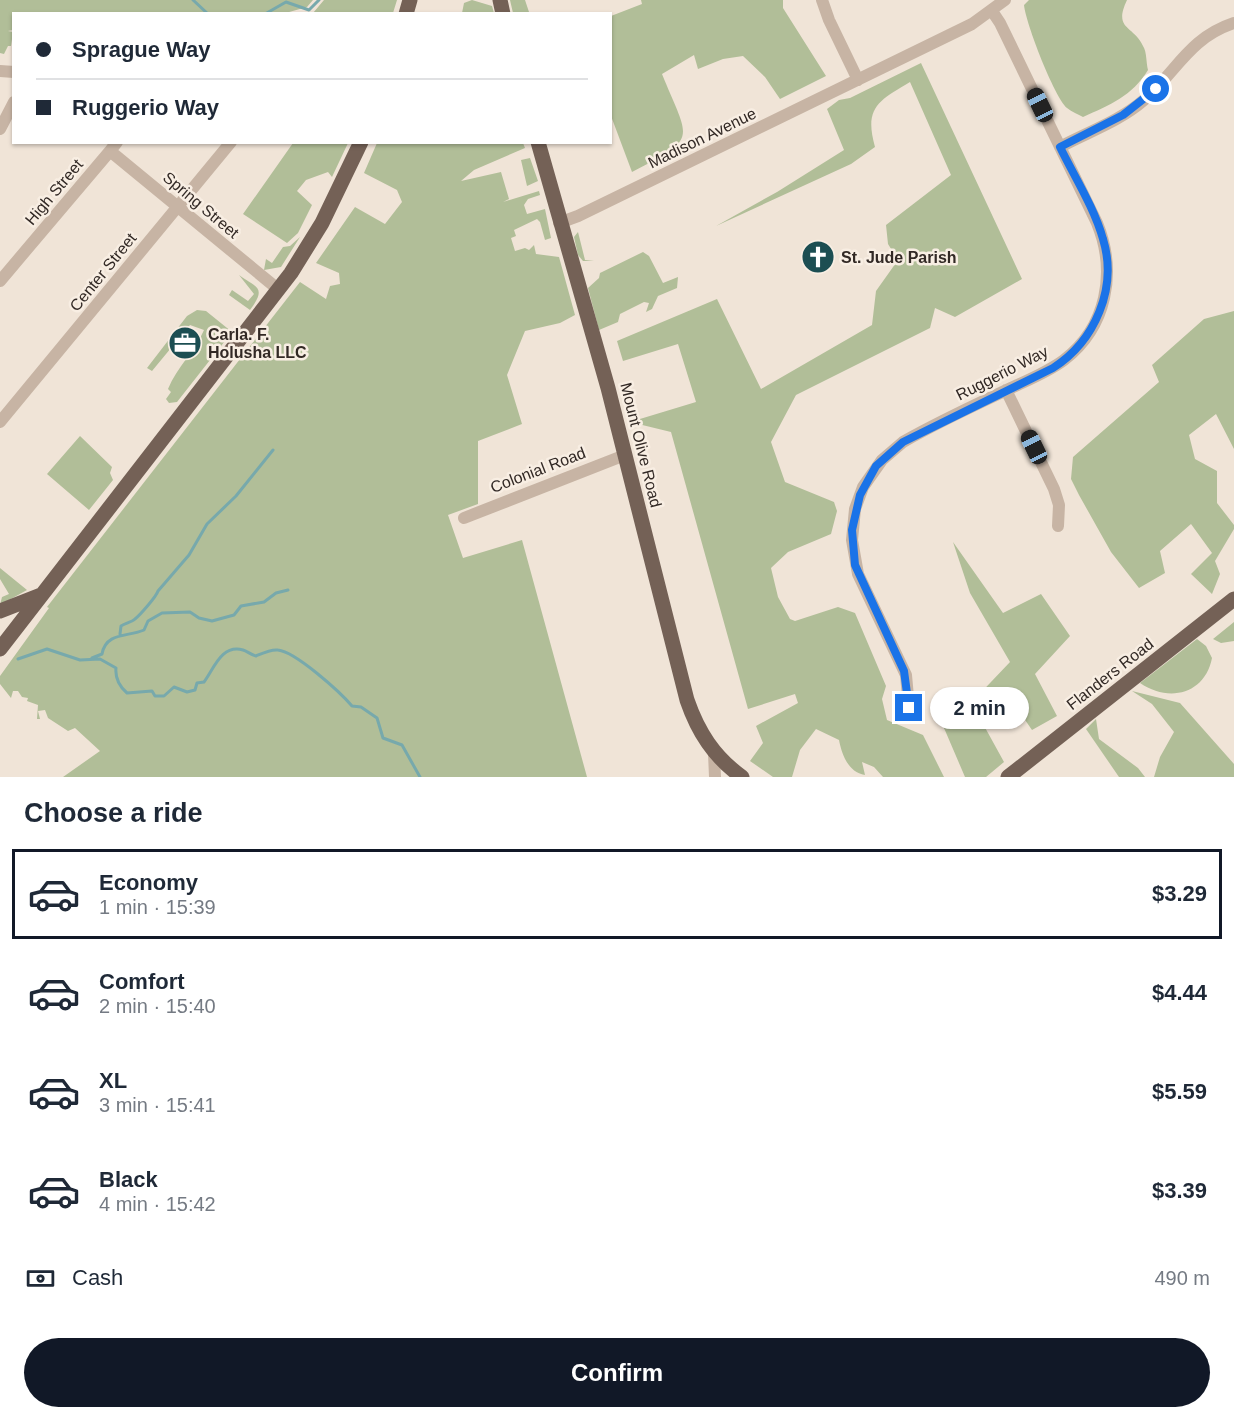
<!DOCTYPE html>
<html lang="en">
<head>
<meta charset="utf-8">
<style>
  :root { --surface:#fff; --page:#f2f2f3; --text:#1f2937; --muted:#747a83; --line:#e0e1e3; --accent:#111827 }
  body { margin:0; font-family:Helvetica,sans-serif; background:var(--page); color:var(--text); height:100vh; display:flex; flex-direction:column; font-size:22px; white-space:nowrap }
  * { box-sizing:border-box; margin:0 }
  p { font-size:20px; color:var(--muted) }
  .icon { flex:none; width:33px; height:33px; fill:none; stroke:currentColor; stroke-width:2; stroke-linecap:round; stroke-linejoin:round }
  .map { position:relative; height:777px; overflow:hidden }
  .panel { display:flex; flex-direction:column; background:var(--surface); flex:1 }
  .panel>* { flex:none }
  .top-card { position:absolute; left:12px; top:12px; width:600px; height:132px; border-radius:0px; box-shadow:0 2px 4px #0004; display:grid; align-content:center; height:132px; padding:0 24px; background:var(--surface) }
  .end { position:absolute; width:27px; height:27px; margin:-14px; border:8px solid #1a73e8; background:#fff; box-shadow:0 0 0 3px #fff }
  .from { border-radius:50% }
  .bubble { position:absolute; height:42px; border-radius:21px; background:var(--surface); box-shadow:0 2px 4px #0004; font-size:20px; font-weight:700; line-height:42px; text-align:center }
  .car { position:absolute; width:18px; height:36px; margin:-18px -9px; border-radius:8px; box-shadow:0 0 4px 2px #0007; background:linear-gradient(#222 24%,#8ab4d8 0 40%,#222 0 76%,#8ab4d8 0 86%,#222 0) }
  .top-card b { display:flex; align-items:center; gap:21px; height:57px; font-size:22px }
  .top-card b+b { border-top:2px solid var(--line) }
  .top-card i { width:15px; height:15px; background:var(--text) }
  ul { padding:0; list-style:none }
  li { display:flex; align-items:center; gap:18px; height:90px; margin:0 12px 9px; padding:0 12px; border:3px solid transparent; border-radius:0px }
  li div { flex:1 }
  li b { display:block; font-size:22px }
  li em { font-style:normal; font-weight:700 }
  li.active { border-color:var(--accent) }
  li>.icon { width:54px; height:54px; stroke-width:1.5 }
  h2 { padding:0 24px; font-size:27px; line-height:72px }
  .pay { display:flex; align-items:center; gap:15px; height:66px; padding:0 24px; font-size:22px }
  .pay p { margin-inline-start:auto }
  .action { display:flex; gap:12px; margin-top:auto; padding:12px 24px }
  .action a { flex:1; height:69px; border-radius:36px; background:var(--accent); color:#fff; font-size:24px; font-weight:700; line-height:69px; text-align:center }
  .map>svg:first-child { display:block }
  .green { fill:#b1be98 }
  .lines { fill:none; stroke-linecap:round; stroke-linejoin:round }
  .stream { stroke:#77a9ac; stroke-width:3 }
  .minor { stroke:#c7b4a4; stroke-width:12 }
  .major { stroke:#746156; stroke-width:15 }
  .route { stroke:#1a73e8; stroke-width:8 }
  .labels { text-anchor:middle; dominant-baseline:central; stroke-width:5; stroke-linejoin:round; paint-order:stroke }
  .street-label { font-size:16px; fill:#322925; stroke:#f8eee3 }
  .poi-label { font-size:16px; font-weight:bold; fill:#322925; stroke:#f8eee3; text-anchor:start }
</style>
</head>
<body>
<div class="map">
<svg width="1234" height="777" viewBox="0 0 1234 777">
  <rect width="100%" height="100%" fill="#f0e4d7"/>
  <path class="green" d="M0,0H313L307,7L282,14H14L13,30L8,31L13,32L11,46H8L4,54L0,53Z
    M324,0H397L393,13H313Z
    M472,0L492,6L494,13H462L464,3Z
    M510,0H525L529,12L513,13Z
    M641,0H783V8L826,76L780,99L765,77L743,56L723,59L698,69L694,55L662,74C689,141 700,137 632,172L611,116V16L642,4Z
    M1029,0H1127C1113,30 1133,25 1143,46C1147,52 1146,63 1148,70C1132,96 1110,105 1083,117C1078,114 1072,112 1067,108C1054,96 1026,24 1024,5Z
    M921,63L1022,279L955,317L935,308L930,328L796,395L771,442L785,482L834,502L837,511L831,534L788,552L771,568L778,597L790,619L795,621L838,607L855,613L886,686L882,699L887,720L923,735L944,777H883L874,767L862,762L865,775C848,772 842,755 839,740L816,729L800,750L792,777H773L750,761L763,743L756,726L798,703L795,694L748,709L671,432L630,422L696,402L678,344L623,361L617,341L717,299L761,389L872,325L876,291L898,260L888,244L886,225L951,175L910,82C878,101 864,108 875,147L851,164L716,226L777,192L844,150L827,109L839,100L850,98Z
    M293,143H348L332,177L328,172L306,180L297,191L312,205L298,233L287,243L243,214Z
    M377,143H523L525,148L474,170L461,181L501,172L509,199L503,202L539,191L540,195L528,199L524,205L527,214L545,209L551,238L545,240L540,222L537,219L514,230L516,236L511,238L515,251L525,248L529,250L534,245L536,254L559,257L575,315L560,323L525,331L507,375L522,424L478,441V504L448,515L463,558L522,540L587,777H63L100,751L75,728L68,731L48,718L45,710L38,711L40,719H37L38,705L27,701L28,698L22,697L18,691H13L11,698L0,684V676L49,608L47,607L300,282L326,299L330,286L340,284L339,273L316,263L355,207L385,224L402,202L397,190L364,173Z
    M530,158L538,181L527,186L521,160Z
    M578,232L585,260L594,261H583L578,255L574,237Z
    M300,237L281,267L264,270L266,259L272,263L283,247L290,246Z
    M643,252L649,256L663,283L678,277L677,288L658,296L652,309L646,312L649,303L644,302L620,314L618,322L599,330L588,288L599,278L600,273Z
    M239,275C257,288 267,287 250,310L229,295L232,290L248,301L254,294Z
    M197,310L206,311L232,332L177,402L169,403L166,399L171,392L168,389C177,367 195,351 204,330L190,325L152,371L147,368L187,316Z
    M1234,311V449L1216,414L1189,435L1195,459L1217,471V503L1234,525V529L1215,561L1220,574L1212,594L1191,574L1212,553L1191,524L1160,551L1165,573L1139,588L1111,552L1079,495L1071,479L1073,457L1159,382L1152,365L1204,319Z
    M80,436L112,467L110,473L113,480L89,510L47,474Z
    M953,542L1003,613L1041,594L1070,636L1035,674L1057,716L1032,730L1010,698L982,722L1004,762L986,777H965L938,714L971,703L1010,662L970,593Z
    M0,568L27,590L0,605L2,597L9,594L0,579Z
    M1234,622V641L1221,643L1213,639Z
    M1197,639L1206,646L1212,658C1205,694 1169,703 1140,683Z
    M1132,691L1180,703L1234,764V777H1154L1160,757L1174,732L1152,704Z
    M1096,719L1099,739L1138,768L1145,777H1119L1086,729Z"/>
  <g class="lines">
    <path class="stream" d="M193,0L208,14
      M265,14L286,2L309,10L319,0
      M120,634L121,626C126,623 132,622 135,619C140,615 156,597 158,591L189,555L207,524L236,496L273,450
      M92,658L102,654C106,632 128,637 144,630L148,621L162,613L190,612L199,618L212,621L234,615L241,606L264,602L276,593L288,590
      M18,659L47,649L80,660L100,659L116,668C115,678 119,686 127,693L152,691L155,696H164L174,687L187,692L195,690L197,683L204,682C214,669 221,644 243,650C247,651 251,655 256,656C263,653 271,649 278,650C296,652 340,692 352,706L361,707L377,718L383,738L402,745L420,777"/>
    <path class="minor" d="M822,0L829,20L858,80
      M0,71L14,72
      M0,129L14,102
      M117,142L110,151L279,290
      M1060,147C1088,132 1120,121 1144,100C1177,71 1189,38 1234,23
      M559,223L578,216L972,24L1005,0
      M0,281L110,151
      M1006,390L1054,489L1059,505L1058,526
      M0,422L231,142
      M464,518L625,455
      M909,708L906,675L858,574L852,540L855,509L863,487L882,460L903,442C938,422 975,405 1011,388C1028,380 1048,372 1064,360C1107,327 1117,272 1097,223L1000,23L992,11
      M714,753L715,777"/>
    <path class="major" d="M500,0L503,14
      M406,14L410,0
      M538,142L608,388L687,700C698,732 714,757 742,777
      M0,611L41,595
      M0,649L291,273L322,223L361,142
      M1008,777L1234,599"/>
  </g>
  <g class="lines">
    <path class="route" d="M909,708L904,671L855,565L852,530L860,495L876,466L903,442L1053,368C1095,341 1118,288 1103,239C1094,207 1074,176 1060,147L1123,115L1156,89"/>
  </g>
  <defs>
    <symbol id="church-disc" viewBox="-11 -11 22 22"><circle r="9.5" fill="#1c4e52" stroke="#f8eee3"/><path d="M-1.2-6h2.4v3.5h3.3v2.4h-3.3V6h-2.4V-.1h-3.3v-2.4h3.3Z" fill="#fff"/></symbol>
    <symbol id="office-disc" viewBox="-11 -11 22 22"><circle r="9.5" fill="#1c4e52" stroke="#f8eee3"/><path d="M-6-3h4V-5.5h4V-3h4V5H-6ZM-1-4.5V-3h2v-1.5ZM-6 0V1H6V0Z" fill="#fff"/></symbol>
  </defs>
  <g fill-rule="evenodd">
    <use href="#church-disc" x="799" y="238" width="38" height="38"/>
    <use href="#office-disc" x="166" y="324" width="38" height="38"/>
  </g>
  <g class="labels">
    <g class="street-label">
      <text transform="translate(702 138) rotate(-26)">Madison Avenue</text>
      <text transform="translate(54 192) rotate(-50)">High Street</text>
      <text transform="translate(201 205) rotate(40)">Spring Street</text>
      <text transform="translate(103 272) rotate(-51)">Center Street</text>
      <text transform="translate(1002 373) rotate(-27)">Ruggerio Way</text>
      <text transform="translate(641 445) rotate(76)">Mount Olive Road</text>
      <text transform="translate(538 470) rotate(-21)">Colonial Road</text>
      <text transform="translate(1110 674) rotate(-38)">Flanders Road</text>
    </g>
    <g class="poi-label">
      <text x="841" y="257">St. Jude Parish</text>
      <text x="208" y="334">Carla. F.<tspan x="208" dy="18">Holusha LLC</tspan></text>
    </g>
  </g>
</svg>
<i class="end from" style="left:1156px;top:89px"></i>
<i class="end" style="left:909px;top:708px"></i>
<div class="bubble" style="left:930px;top:687px;width:99px">2 min</div>
<i class="car" style="left:1040px;top:105px;rotate:334deg"></i>
<i class="car" style="left:1034px;top:447px;rotate:334deg"></i>
<div class="top-card">
<b><i class="from"></i>Sprague Way</b>
<b><i></i>Ruggerio Way</b>
</div>
</div>
<section class="panel">
<h2>Choose a ride</h2>
<ul>
<li class="active"><svg class="icon" aria-label="car" viewBox="0 0 24 24"><path d="M5 17H2v-5l4-1 3-4h7l3 4 3 1v5h-3M9 17h6M6 11h13"/><circle cx="7" cy="17" r="2"/><circle cx="17" cy="17" r="2"/></svg><div><b>Economy</b><p>1 min · 15:39</p></div><em>$3.29</em></li>
<li><svg class="icon" aria-label="car" viewBox="0 0 24 24"><path d="M5 17H2v-5l4-1 3-4h7l3 4 3 1v5h-3M9 17h6M6 11h13"/><circle cx="7" cy="17" r="2"/><circle cx="17" cy="17" r="2"/></svg><div><b>Comfort</b><p>2 min · 15:40</p></div><em>$4.44</em></li>
<li><svg class="icon" aria-label="car" viewBox="0 0 24 24"><path d="M5 17H2v-5l4-1 3-4h7l3 4 3 1v5h-3M9 17h6M6 11h13"/><circle cx="7" cy="17" r="2"/><circle cx="17" cy="17" r="2"/></svg><div><b>XL</b><p>3 min · 15:41</p></div><em>$5.59</em></li>
<li><svg class="icon" aria-label="car" viewBox="0 0 24 24"><path d="M5 17H2v-5l4-1 3-4h7l3 4 3 1v5h-3M9 17h6M6 11h13"/><circle cx="7" cy="17" r="2"/><circle cx="17" cy="17" r="2"/></svg><div><b>Black</b><p>4 min · 15:42</p></div><em>$3.39</em></li>
</ul>
<div class="pay"><svg class="icon" aria-label="cash" viewBox="0 0 24 24"><path d="M3 7h18v10H3z"/><circle cx="12" cy="12" r="2"/></svg>Cash<p>490 m</p></div>
<div class="action"><a>Confirm</a></div>
</section>
</body>
</html>
